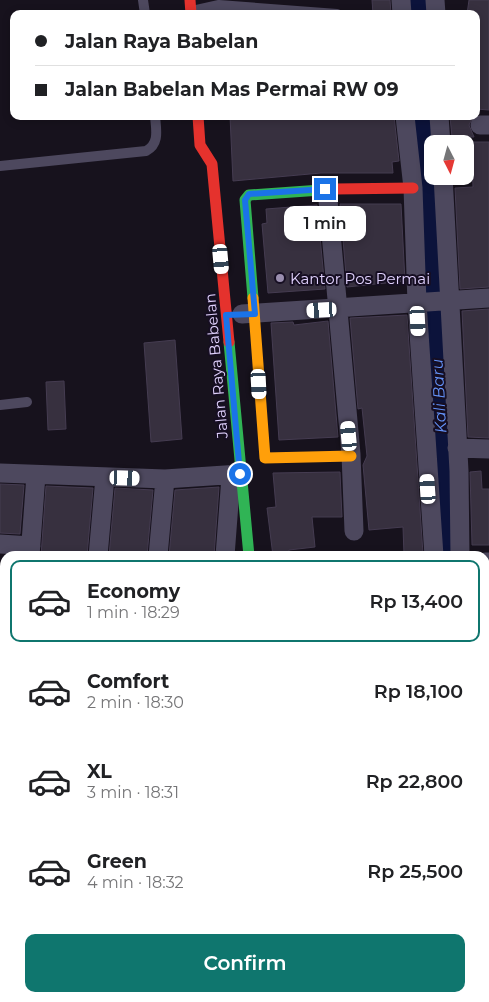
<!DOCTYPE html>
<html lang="en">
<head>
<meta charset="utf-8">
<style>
  :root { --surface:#fff; --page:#f6f6f6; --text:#202124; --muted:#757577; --line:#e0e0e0; --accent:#0f766e }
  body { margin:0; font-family:Montserrat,sans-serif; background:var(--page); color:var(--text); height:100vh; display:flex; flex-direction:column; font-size:19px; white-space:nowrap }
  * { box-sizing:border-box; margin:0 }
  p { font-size:16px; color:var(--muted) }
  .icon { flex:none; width:28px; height:28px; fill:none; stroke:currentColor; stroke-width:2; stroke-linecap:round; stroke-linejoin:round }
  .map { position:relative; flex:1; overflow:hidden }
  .drawer { position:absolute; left:0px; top:551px; width:490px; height:451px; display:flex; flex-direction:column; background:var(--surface); border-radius:15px 15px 0 0; box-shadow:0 2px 8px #0003 }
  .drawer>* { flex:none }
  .guide { position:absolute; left:10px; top:10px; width:470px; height:110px; border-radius:10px; box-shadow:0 2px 8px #0003; display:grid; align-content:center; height:110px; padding:0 25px; background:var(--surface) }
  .needle { width:32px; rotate:174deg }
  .controls { position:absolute; left:424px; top:135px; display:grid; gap:10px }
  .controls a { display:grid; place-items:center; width:50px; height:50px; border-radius:10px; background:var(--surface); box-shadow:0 2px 8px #0003; font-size:25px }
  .end { position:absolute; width:22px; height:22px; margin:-11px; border:6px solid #1a73e8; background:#fff; box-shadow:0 0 0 2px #fff }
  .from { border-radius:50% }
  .bubble { position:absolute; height:35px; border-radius:10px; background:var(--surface); box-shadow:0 2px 8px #0003; font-size:16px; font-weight:600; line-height:35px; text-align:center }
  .car { position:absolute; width:15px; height:30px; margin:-15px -8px; border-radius:6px; box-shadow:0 0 4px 1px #0007; background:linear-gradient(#fff 24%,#345 0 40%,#fff 0 76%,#345 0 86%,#fff 0) }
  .guide b { display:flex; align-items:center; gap:18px; height:48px; font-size:19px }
  .guide b+b { border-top:1px solid var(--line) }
  .guide i { width:12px; height:12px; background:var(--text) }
  ul { padding:9px 0 0; list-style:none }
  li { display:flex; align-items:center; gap:15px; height:82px; margin:0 10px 8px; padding:0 15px; border:2px solid transparent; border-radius:10px }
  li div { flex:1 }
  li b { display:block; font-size:19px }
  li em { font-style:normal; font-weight:600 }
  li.active { border-color:var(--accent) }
  li>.icon { width:45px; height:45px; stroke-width:1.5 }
  .button { display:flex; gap:10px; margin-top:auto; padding:10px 25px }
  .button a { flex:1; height:58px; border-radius:10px; background:var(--accent); color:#fff; font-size:20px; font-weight:600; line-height:58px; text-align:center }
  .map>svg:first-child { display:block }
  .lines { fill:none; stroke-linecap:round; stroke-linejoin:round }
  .river { stroke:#0c133b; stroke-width:29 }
  .building { fill:#37303f; stroke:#453c51 }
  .lane { stroke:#4d485e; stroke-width:10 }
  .street { stroke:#4d485e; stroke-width:19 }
  .fast { stroke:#30b455; stroke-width:11 }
  .slow { stroke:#ff9f0a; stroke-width:11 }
  .jam { stroke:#e5322d; stroke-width:11 }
  .route { stroke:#1a73e8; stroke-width:6 }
  .poi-dot { fill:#9a8eaf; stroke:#160e22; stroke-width:2 }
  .labels { text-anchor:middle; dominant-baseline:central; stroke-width:4; stroke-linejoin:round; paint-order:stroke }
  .poi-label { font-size:15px; fill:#e0d1fd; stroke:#160e22; text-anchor:start }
  .street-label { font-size:15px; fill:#e0d1fd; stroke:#160e22 }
  .water-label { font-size:16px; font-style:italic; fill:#6392f9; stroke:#160e22 }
</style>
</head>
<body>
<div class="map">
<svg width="489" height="1002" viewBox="0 0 489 1002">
  <rect width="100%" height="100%" fill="#17121d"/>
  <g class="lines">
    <path class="river" d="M415,0L416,14
      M422,116L448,556
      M469,998L470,1002"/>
  </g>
  <path class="building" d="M372,0H390L391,14H373Z
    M469,0H489V110L476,109V14H467Z
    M230,116H394L399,161L392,162L393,173H321L233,181Z
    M450,117H473L469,125L474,137H452Z
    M471,142H489V287L460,289L455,188L473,187Z
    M340,204H401L405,281L347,287Z
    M317,205L325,289L268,293L262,224L267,223L266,209Z
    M489,309V438L468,437L462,311Z
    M407,315L423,554L404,555L403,527L369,530L363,465L367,456L362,408L358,409L350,318Z
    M328,321L338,437L279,440L271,323L293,322L294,325Z
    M175,340L182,439L151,442L144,343Z
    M64,381L66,429L48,430L46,382Z
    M481,471L482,489H489V545H472L470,472Z
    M340,472L342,517H312L315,547L289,550V556H273L267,508L276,507L273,473Z
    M0,484L24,485L20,534L0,533Z
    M46,486L93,488L87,556H41Z
    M219,487L214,556H169L175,490Z
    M115,488L153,490L147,556H109Z"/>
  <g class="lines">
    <path class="lane" d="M143,0L145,14
      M192,11L219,5L337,14
      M0,166L146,151C160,144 156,129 155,116
      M0,405L27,402
      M202,998L219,1002"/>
    <path class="street" d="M401,0L402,14
      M435,0L436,14
      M405,116L413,188L417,303L434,556
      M439,116L441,144
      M480,125H489
      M443,176L459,471L460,556
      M327,189L351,454L354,531
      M242,314L489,298
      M457,448L489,449
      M0,473L165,479L240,474
      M0,544L31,546
      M30,556L36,475
      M98,556L105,477
      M158,556L165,479
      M225,556L231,477
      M485,562H489
      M0,608H5
      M0,672H5
      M485,922L489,958
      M485,978H489
      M485,991L489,992
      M453,998L454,1002"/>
    <path class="fast" d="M253,298L245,200L249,195L335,189
      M229,342L249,556"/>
    <path class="slow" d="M253,298L265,458L351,456"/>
    <path class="jam" d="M190,0L191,14
      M198,116L200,145L212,164L229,342
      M335,189L413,188
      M176,1002L177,998"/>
  </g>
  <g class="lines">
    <path class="route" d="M240,474L226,315L255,314L245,200L249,194L325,189"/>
  </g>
  <circle class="poi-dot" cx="280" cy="278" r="5"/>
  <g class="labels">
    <g class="poi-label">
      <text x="290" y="278">Kantor Pos Permai</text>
    </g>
    <g class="street-label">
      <text transform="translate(216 366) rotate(-95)">Jalan Raya Babelan</text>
    </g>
    <g class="water-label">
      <text transform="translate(439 396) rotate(-93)">Kali Baru</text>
    </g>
  </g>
</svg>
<div class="controls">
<a><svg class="needle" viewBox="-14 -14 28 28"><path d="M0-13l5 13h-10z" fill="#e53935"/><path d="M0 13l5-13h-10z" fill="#757577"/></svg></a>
</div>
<i class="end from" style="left:240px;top:474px"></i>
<i class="end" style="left:325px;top:189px"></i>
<div class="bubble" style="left:284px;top:206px;width:82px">1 min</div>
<i class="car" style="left:221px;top:259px;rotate:175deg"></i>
<i class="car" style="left:322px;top:310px;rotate:267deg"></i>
<i class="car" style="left:418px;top:321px;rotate:177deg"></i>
<i class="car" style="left:259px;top:384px;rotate:177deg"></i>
<i class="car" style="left:349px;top:436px;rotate:355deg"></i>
<i class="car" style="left:125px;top:478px;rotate:92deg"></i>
<i class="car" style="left:428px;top:489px;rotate:356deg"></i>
<div class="guide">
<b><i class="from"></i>Jalan Raya Babelan</b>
<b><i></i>Jalan Babelan Mas Permai RW 09</b>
</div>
<section class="drawer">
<ul>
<li class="active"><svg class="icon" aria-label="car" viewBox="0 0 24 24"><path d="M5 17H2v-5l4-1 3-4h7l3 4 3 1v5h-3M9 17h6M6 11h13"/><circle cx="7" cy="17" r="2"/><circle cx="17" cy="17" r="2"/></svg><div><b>Economy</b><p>1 min · 18:29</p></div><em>Rp 13,400</em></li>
<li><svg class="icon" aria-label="car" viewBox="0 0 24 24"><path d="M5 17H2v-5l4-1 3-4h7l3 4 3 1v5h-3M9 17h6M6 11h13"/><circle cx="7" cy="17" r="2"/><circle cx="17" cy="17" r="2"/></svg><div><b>Comfort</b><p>2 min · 18:30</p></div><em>Rp 18,100</em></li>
<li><svg class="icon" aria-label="car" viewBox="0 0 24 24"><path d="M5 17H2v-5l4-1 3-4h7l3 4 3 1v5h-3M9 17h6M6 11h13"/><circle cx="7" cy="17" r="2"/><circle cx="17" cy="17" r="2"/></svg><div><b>XL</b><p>3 min · 18:31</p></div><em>Rp 22,800</em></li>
<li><svg class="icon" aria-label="car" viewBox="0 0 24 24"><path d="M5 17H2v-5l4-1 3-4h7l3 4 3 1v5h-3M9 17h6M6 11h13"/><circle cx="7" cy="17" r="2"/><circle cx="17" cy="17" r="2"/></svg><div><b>Green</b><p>4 min · 18:32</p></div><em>Rp 25,500</em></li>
</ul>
<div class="button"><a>Confirm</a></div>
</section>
</div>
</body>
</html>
